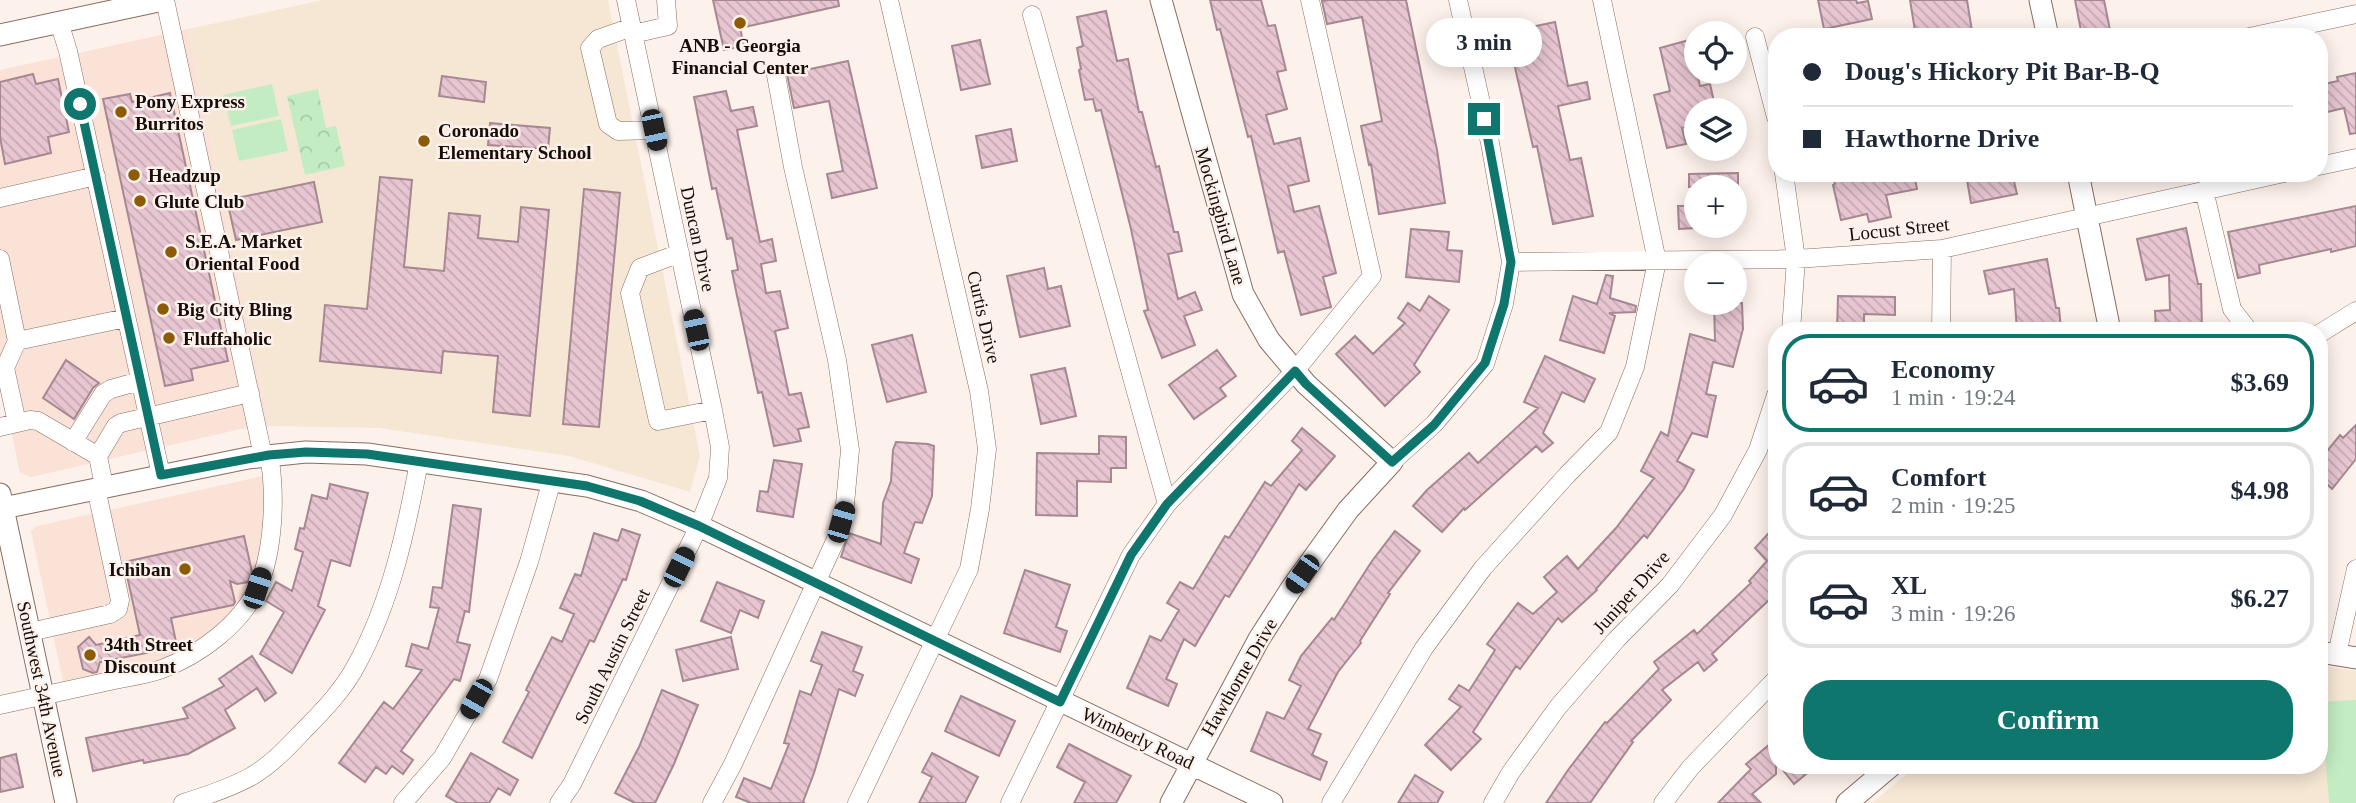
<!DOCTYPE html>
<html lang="en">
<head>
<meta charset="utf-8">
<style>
  :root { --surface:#fff; --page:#f2f2f3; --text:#1f2937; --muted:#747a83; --line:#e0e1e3; --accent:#0f766e }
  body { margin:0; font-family:"Times New Roman",serif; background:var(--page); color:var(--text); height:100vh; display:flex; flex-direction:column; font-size:26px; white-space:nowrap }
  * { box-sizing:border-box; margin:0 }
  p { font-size:23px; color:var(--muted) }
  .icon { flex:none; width:38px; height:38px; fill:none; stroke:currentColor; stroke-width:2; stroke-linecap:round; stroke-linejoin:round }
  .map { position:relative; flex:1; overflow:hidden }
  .sheet { position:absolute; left:1768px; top:322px; width:560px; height:452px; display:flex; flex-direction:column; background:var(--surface); border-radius:28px; box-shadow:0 4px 18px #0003 }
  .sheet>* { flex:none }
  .banner { position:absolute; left:1768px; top:28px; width:560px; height:154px; border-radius:28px; box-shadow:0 4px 18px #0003; display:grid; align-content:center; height:154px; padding:0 35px; background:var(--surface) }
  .fabs { position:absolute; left:1684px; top:21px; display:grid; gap:14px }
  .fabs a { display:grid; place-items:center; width:63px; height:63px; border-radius:50%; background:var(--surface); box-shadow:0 4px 18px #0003; font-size:35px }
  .end { position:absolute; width:32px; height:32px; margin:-16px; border:9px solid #0f766e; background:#fff; box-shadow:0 0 0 4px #fff }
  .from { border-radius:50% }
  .bubble { position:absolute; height:49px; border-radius:24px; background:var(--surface); box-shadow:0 4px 18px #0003; font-size:23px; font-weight:700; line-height:49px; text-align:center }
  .car { position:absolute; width:21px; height:42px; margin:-21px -10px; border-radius:9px; box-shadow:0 0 5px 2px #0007; background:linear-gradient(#222 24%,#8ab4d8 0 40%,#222 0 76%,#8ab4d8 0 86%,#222 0) }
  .banner b { display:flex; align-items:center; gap:24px; height:66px; font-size:26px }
  .banner b+b { border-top:2px solid var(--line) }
  .banner i { width:18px; height:18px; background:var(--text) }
  ul { padding:12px 0 0; list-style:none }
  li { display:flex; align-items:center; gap:21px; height:98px; margin:0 14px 10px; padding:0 21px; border:4px solid var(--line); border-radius:28px }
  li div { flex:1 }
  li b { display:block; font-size:26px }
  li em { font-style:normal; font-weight:700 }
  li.current { border-color:var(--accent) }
  li>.icon { width:63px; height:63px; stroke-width:1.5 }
  .cta { display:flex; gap:14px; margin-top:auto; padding:14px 35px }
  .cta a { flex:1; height:80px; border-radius:28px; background:var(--accent); color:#fff; font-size:28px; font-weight:700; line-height:80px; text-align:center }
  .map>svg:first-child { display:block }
  .built { fill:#fae2d7 }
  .education { fill:#f6e7d4 }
  .forest { fill:url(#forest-crowns) }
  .pitch { fill:#c4ecc3 }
  .building { fill:url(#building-back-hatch); stroke:#a68892; stroke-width:2 }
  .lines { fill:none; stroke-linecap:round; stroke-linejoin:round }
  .minor-casing { stroke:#896d61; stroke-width:19 }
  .major-casing { stroke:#896d61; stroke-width:23 }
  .minor { stroke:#fff; stroke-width:18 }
  .major { stroke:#fff; stroke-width:21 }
  .route { stroke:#0f766e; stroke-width:9 }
  .poi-dot { fill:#8d5a06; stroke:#fdf1eb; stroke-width:2.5 }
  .labels { text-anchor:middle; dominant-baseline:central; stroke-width:5; stroke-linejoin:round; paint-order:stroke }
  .poi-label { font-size:19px; font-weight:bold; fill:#180e09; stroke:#fdf1eb; text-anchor:start }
  .street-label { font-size:19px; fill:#180e09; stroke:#fdf1eb }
</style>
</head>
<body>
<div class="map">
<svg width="2356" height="803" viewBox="0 0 2356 803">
  <defs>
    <pattern id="forest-crowns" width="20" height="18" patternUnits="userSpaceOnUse" patternTransform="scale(1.75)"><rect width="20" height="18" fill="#c4ecc3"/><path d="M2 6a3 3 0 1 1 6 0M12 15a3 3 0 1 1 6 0" fill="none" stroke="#a8c9a6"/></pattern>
    <pattern id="building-back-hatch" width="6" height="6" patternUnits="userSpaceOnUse" patternTransform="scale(1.75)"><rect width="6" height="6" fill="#e7c6d1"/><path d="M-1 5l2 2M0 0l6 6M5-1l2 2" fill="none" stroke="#c5a9b2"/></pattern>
  </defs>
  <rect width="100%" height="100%" fill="#fdf1eb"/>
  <path class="built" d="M188,29L270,426L241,429L31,477L20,473L0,378V70Z
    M263,476L267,518L254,586L222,626L166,662L64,686L31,531L37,526Z"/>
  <path class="education" d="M323,0H608L700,456L690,492L569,456L379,428L270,426L188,29Z
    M2319,665L2356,671V803H1872L1918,765H2319Z"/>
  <path class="forest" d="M318,89L326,128L336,126L345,166L305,175L287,96Z"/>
  <path class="pitch" d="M272,84L279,116L231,126L223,95Z
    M281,119L288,151L239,161L232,130Z
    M2356,700V803H2329L2321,702Z"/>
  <path class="building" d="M713,0H838L839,6L740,28L744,46L724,50Z
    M1210,0H1261L1268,26L1275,25L1286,70L1277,72L1287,109L1266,115L1274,144L1300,138L1309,181L1288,186L1294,212L1319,206L1336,273L1323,277L1331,307L1301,315L1284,251L1278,253L1251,136L1248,137L1220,29L1217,30Z
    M1329,0H1406L1437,150L1445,203L1379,214L1371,164L1369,165L1361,126L1382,121L1362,17L1327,24L1322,1Z
    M1818,0H1856L1857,3L1868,1L1872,19L1824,29Z
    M1910,0H1967L1973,37H1916Z
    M2075,0H2104L2110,30L2082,36Z
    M1106,11L1117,61L1128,59L1139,112H1142L1156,167L1159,166L1174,232H1178L1182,251L1168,254L1178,299L1195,292L1202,310L1184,316L1195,345L1162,358L1144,311L1148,310L1131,229L1101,110L1096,111L1093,99L1085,100L1079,70L1081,69L1077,48L1083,46L1077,17Z
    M1555,22L1568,86L1587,82L1590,99L1558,106L1570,160L1581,158L1593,216L1553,224L1537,146L1533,147L1507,32Z
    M980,40L990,84L961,90L952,46Z
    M1689,40L1700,86L1710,84L1715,106L1696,110V125L1682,128L1686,144L1667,148L1654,95L1670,91L1660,48Z
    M848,61L877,188L832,198L827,174L843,171L829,101L794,108L787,74Z
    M2356,73V133L2350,134L2344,108L2319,114V85L2338,81L2337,77Z
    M33,74L36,84L58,79L69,132L48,137L51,153L5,164L0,137V82Z
    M442,76L486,82L484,102L439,96Z
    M726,91L731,111L753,107L757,126L737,130L760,242L772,239L776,261L761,264L766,293L780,291L788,328L775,331L789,395L801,393L809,427L798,429L801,441L774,446L762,392L758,393L736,291L732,271L738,270L732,238L727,239L716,188L712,189L694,97Z
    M170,93L228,361L191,369L193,380L165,386L103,99L130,94L132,102Z
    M490,123L550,128L548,149L488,145Z
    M1011,129L1017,161L982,168L976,136Z
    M1738,173V187H1689V174Z
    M1833,173H1914L1917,189L1886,195L1891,217L1869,222L1867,214L1841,220L1833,185L1835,184Z
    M1986,173H2012L2017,194L1971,203L1967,180L1987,176Z
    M380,177L412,180L404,267L444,271L449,213L480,216L478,238L518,242L521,207L549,210L530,416L493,412L498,356L443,351L441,373L320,361L325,305L367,309Z
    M314,182L322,222L236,240L227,200Z
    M584,189L620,193L599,427L563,424Z
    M1678,206H1696V228L1679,229Z
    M2356,206V246L2331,252V249L2259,265L2260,273L2238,278L2228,232Z
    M2186,228L2198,284H2201L2202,330L2156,331L2155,311L2170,310L2169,275L2146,280L2137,239Z
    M1411,229L1449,232L1447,250L1462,251L1459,282L1406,277Z
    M2047,259L2056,308H2059L2061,329L2017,331L2014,289L1989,294L1984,271Z
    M1044,268L1048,289L1061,286L1070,326L1020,337L1007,276Z
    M1606,275L1613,276L1610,298L1636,306L1635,312L1609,313L1615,316L1604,353L1560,340L1573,296L1597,304Z
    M1429,296L1449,310L1414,365L1420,372L1385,406L1336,354L1355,336L1373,354L1405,323L1398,318L1408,303L1420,311Z
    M1838,296L1895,297V315L1864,314V331H1837Z
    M1714,303H1742L1743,329L1733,367L1713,362L1706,394L1716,396L1707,437L1692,433L1677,461L1694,470L1684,489L1647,538L1644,535L1596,589L1597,590L1562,622L1558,618L1520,669L1516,666L1473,732L1481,739L1451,770L1425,745L1461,707L1449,699L1459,685L1469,691L1495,650L1487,644L1518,603L1533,614L1557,592L1544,577L1567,556L1578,569L1616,528L1654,478L1641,471L1661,432L1668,436L1690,334L1715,341Z
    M912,335L926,392L887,402L872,345Z
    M1217,350L1236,376L1220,388L1226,396L1194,419L1169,385Z
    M1545,356L1595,379L1584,402L1562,392L1543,433L1553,443L1542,452L1536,446L1465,510L1464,508L1442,532L1413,506L1427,490L1469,453L1478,463L1538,408L1524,402Z
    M66,360L99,383L93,388L74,419L43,398Z
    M1065,368L1076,416L1041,424L1031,375Z
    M2356,425V459L2332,489L2328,485L2319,508V461L2340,435L2343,438Z
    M1302,428L1335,456L1306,490L1299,484L1229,597L1225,595L1195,646L1184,639L1166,679L1177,684L1168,706L1127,688L1150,636L1161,641L1179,610L1167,603L1180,582L1193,589L1225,536L1229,538L1265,482L1271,486L1302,450L1292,441Z
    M1099,436L1126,437V468H1111V482L1077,481V516L1036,515L1037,453L1099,454Z
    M896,442L928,444L934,446L932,496L922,523L915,522L904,553L919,559L911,583L841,557L849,533L881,544L883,503L891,481L893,450Z
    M774,460L802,464L793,517L757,511L760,491L768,492Z
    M330,484L368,493L350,566L331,560L318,606L325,610L292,673L260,654L284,612L266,601L276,582L292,591L303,552L295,549L300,528L304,529L312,495L327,499Z
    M453,505L481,509L469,612L465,611L457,642L470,645L460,681L454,679L401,751L413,760L403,774L392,766L386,774L376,767L365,782L339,763L384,702L393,709L422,670L406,666L412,644L428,649L439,608L430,607L433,587L442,588Z
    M1776,525V607L1769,600L1712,654L1717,660L1704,671L1698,662L1662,690L1671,700L1631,741L1633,742L1590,803H1546L1568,770L1605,722L1607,723L1659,669L1654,662L1694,630L1697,634L1751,583L1749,581L1767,561L1755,548Z
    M622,529L640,535L626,580L623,579L594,642L590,640L532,758L503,742L529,692L526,690L552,637L562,642L574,614L560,608L575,574L581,576L594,533L618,541Z
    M1395,531L1420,551L1388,593L1390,594L1360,641L1361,643L1338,672L1308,729L1321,734L1312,755L1327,762L1320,780L1251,751L1267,712L1284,719L1301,686L1289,680L1301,656L1332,618L1334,620L1372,561Z
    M244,536L252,572L248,582L237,584L230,581L235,602L233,605L171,618L177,647L100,662L97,672L93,673L83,669L78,647L89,637L96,645L140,635L124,562Z
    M1025,570L1070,585L1056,627L1067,631L1060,652L1004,633Z
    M717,582L764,601L758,618L740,610L731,633L701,621Z
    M822,632L862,647L853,671L863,675L855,696L839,689L814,773L803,802L805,803H751L736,797L744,778L771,789L789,744L784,743L800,691L811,695L822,665L811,661Z
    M731,637L738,669L683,681L676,650Z
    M252,656L276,693L265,701L257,688L225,710L235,728L188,754L144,763L143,760L93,771L86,738L188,718L183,708L224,686L219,679Z
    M662,690L698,705L674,764L655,803H635L615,793L639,747Z
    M961,696L1015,721L999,756L945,731Z
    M1776,739V774L1752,794L1761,803H1718L1751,769L1746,764Z
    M1069,744L1131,776L1116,803H1074L1085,782L1057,767Z
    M471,753L518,780L510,795L498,788L489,803H458L446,796Z
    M932,753L978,777L965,803H919L932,777L922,772Z
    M16,754L23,787L0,792V758Z
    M1779,765H1817L1794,784Z
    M1415,775L1443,792L1437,803H1398Z"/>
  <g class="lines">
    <defs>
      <path id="minor" d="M165,0L263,456
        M1032,15L1167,504
        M59,22L68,51L161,475
        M632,27L598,39L590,48L608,124L618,131L654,130
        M633,34L668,26L666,0
        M1755,37L1776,117
        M2249,37L2356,14
        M2319,166L2356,158
        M1784,173L1796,259L1791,331
        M2204,190L2232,309L2249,331
        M0,198L96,176
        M680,253L640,268L630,293L658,421L713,410
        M0,259L17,341
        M1511,262L1796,259L1942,249L2284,173
        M1941,331L1942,249
        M2319,334L2356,311
        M17,423L5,368L17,341L126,318
        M0,427L30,420L38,421L98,456L104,486
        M73,442L103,394L111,389L140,381
        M98,456L116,426L121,423L250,393
        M1392,462L1434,424L1485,364L1504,304L1511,262L1490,143L1458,0
        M30,632L110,614L118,609L120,600L96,488
        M2337,654L2356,569
        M0,705C37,697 73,689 110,681C127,677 146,675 162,669C199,655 241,625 258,587C274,550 276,494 269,455
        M183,803C206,796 230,788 252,776C272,764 288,747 304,730C323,711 344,689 357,664C391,601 406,531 419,462
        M403,803L442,758L488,679L529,562L552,480
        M559,803L572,784L699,526L718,478L720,447L713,410L626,0
        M712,803L733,764L836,539L845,504L850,450L837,360L793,167L776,75
        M857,803L969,569L980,509L987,449L979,391L889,0
        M1010,803L1131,555L1167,504L1295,371L1372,276L1310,0
        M1331,803L1424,648L1483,568L1567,475L1609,432L1635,367L1657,261L1602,0
        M1493,803L1511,772L1558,707L1617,639L1670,585L1723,515L1758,450L1776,395
        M1663,803L1691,767L1776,679"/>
      <path id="major" d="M1161,0L1243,294L1269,340L1306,384L1392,462L1348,510L1291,589L1259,639L1171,803
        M2040,0L2048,37
        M0,35L163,0
        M2078,173L2110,331
        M0,494L66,803
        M3,508L248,458L306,452L367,454L587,486L641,501L699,526L1272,803
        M2319,652L2356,658
        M1847,803L1892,765"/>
    </defs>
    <use href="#minor" class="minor-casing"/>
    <use href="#major" class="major-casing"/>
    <use href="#minor" class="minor"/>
    <use href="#major" class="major"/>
  </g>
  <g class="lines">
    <path class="route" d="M80,104L161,475L269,455L306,452L367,454L587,486L640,501L699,526L1060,702L1131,555L1167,504L1295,371L1306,384L1392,462L1434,425L1485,363L1504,304L1511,262L1484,119"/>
  </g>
  <g class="poi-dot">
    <circle cx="740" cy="23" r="7"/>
    <circle cx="121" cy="112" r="7"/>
    <circle cx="424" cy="141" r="7"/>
    <circle cx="134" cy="175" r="7"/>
    <circle cx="140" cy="201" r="7"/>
    <circle cx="171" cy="252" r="7"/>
    <circle cx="163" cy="309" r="7"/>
    <circle cx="169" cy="338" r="7"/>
    <circle cx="185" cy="569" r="7"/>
    <circle cx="90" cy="655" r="7"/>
  </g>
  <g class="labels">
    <g class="poi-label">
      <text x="740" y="45" text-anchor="middle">ANB - Georgia<tspan x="740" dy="22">Financial Center</tspan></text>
      <text x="135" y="101">Pony Express<tspan x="135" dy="22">Burritos</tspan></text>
      <text x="438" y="130">Coronado<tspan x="438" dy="22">Elementary School</tspan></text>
      <text x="148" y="175">Headzup</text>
      <text x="154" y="201">Glute Club</text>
      <text x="185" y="241">S.E.A. Market<tspan x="185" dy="22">Oriental Food</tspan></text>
      <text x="177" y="309">Big City Bling</text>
      <text x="183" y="338">Fluffaholic</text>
      <text x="171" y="569" text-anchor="end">Ichiban</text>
      <text x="104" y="644">34th Street<tspan x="104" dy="22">Discount</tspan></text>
    </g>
    <g class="street-label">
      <text transform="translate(1221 216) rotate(74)">Mockingbird Lane</text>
      <text transform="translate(1899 229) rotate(-6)">Locust Street</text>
      <text transform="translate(698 239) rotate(78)">Duncan Drive</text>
      <text transform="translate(984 317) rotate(77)">Curtis Drive</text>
      <text transform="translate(1631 592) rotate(-48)">Juniper Drive</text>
      <text transform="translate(612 656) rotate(-64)">South Austin Street</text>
      <text transform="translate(1239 677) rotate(-60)">Hawthorne Drive</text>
      <text transform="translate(42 689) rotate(78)">Southwest 34th Avenue</text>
      <text transform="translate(1138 738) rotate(25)">Wimberly Road</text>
    </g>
  </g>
</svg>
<div class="fabs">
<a><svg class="icon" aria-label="locate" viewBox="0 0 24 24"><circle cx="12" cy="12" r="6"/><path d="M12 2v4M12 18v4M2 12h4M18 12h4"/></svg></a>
<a><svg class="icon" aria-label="layers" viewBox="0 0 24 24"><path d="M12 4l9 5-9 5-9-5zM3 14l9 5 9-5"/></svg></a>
<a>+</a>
<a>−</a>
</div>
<i class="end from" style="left:80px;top:104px"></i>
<i class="end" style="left:1484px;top:119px"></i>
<div class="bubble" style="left:1426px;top:18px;width:116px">3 min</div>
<i class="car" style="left:654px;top:130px;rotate:168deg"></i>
<i class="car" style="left:696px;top:330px;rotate:348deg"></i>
<i class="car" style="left:841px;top:522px;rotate:16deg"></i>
<i class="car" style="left:679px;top:567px;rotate:26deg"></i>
<i class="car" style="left:1302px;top:574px;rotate:215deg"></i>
<i class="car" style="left:257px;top:588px;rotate:18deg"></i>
<i class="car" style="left:476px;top:699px;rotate:210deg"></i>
<div class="banner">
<b><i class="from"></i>Doug's Hickory Pit Bar-B-Q</b>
<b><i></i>Hawthorne Drive</b>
</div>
<section class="sheet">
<ul>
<li class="current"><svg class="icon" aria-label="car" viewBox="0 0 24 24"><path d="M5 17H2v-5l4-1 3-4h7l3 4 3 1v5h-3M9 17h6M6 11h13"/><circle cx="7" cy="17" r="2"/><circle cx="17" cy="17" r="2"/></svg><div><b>Economy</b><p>1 min · 19:24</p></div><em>$3.69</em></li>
<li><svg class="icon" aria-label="car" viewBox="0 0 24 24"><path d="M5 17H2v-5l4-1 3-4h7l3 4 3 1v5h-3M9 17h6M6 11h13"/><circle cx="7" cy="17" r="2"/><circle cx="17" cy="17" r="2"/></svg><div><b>Comfort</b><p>2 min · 19:25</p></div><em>$4.98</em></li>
<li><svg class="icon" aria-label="car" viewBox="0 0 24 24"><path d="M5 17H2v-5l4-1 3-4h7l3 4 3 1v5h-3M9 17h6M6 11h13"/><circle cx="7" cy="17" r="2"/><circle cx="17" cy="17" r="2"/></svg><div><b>XL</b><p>3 min · 19:26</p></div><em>$6.27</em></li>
</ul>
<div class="cta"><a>Confirm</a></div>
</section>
</div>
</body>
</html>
